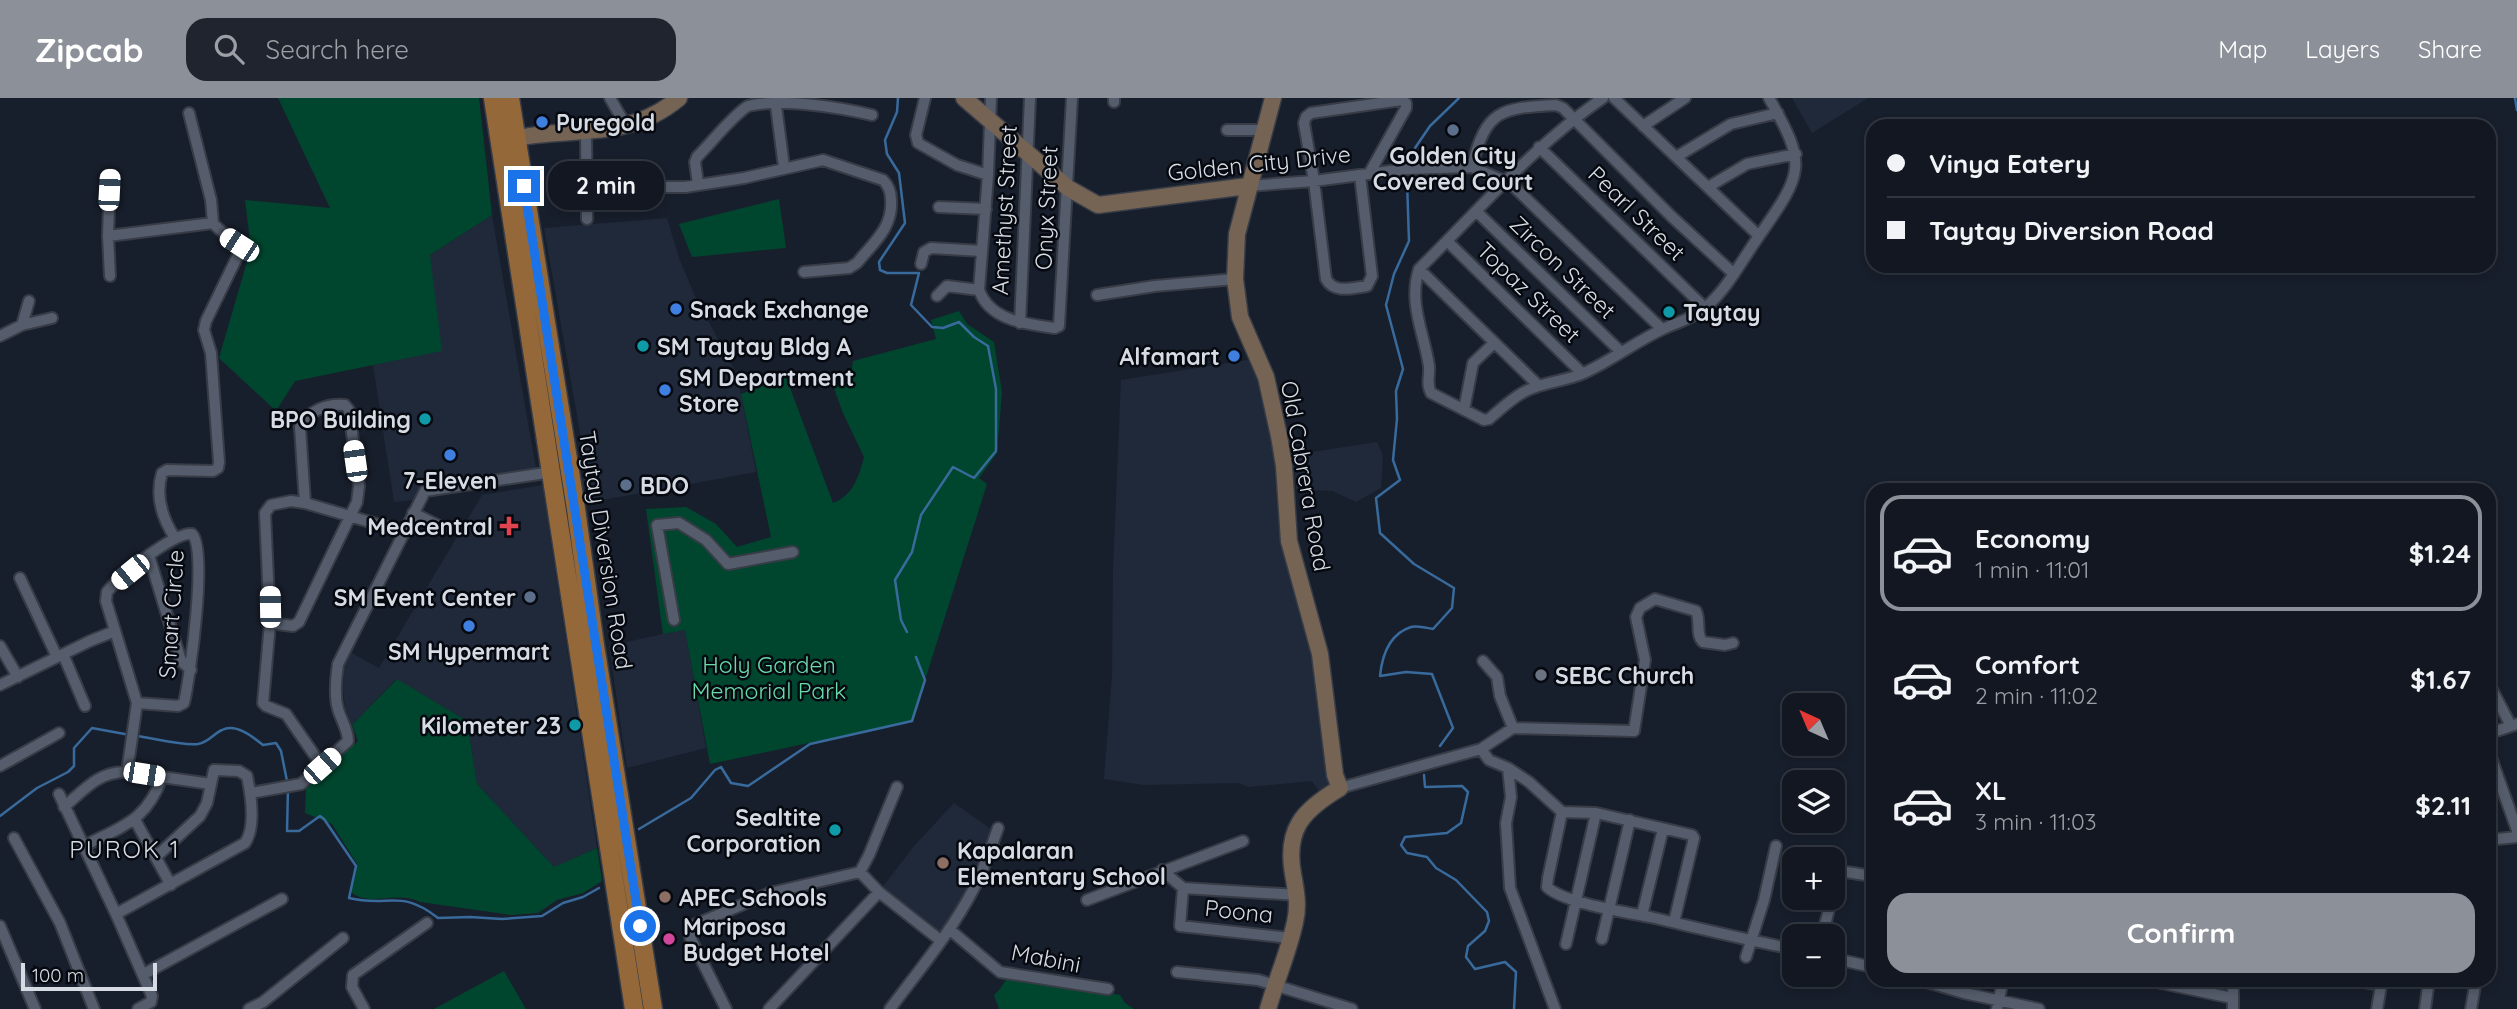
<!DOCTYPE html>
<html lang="en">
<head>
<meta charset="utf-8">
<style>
  :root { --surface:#121721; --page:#1f242e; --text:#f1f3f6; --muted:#9c9fa5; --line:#31363f; --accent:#8c9099 }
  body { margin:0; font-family:Quicksand,sans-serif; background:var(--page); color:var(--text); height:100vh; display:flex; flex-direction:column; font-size:26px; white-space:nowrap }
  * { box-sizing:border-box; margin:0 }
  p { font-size:23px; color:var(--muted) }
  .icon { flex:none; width:38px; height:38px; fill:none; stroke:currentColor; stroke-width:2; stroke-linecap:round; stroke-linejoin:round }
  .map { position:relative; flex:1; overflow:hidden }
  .side { position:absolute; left:1866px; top:385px; width:630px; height:504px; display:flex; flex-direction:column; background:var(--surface); border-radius:21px; box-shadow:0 4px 10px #0003,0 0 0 2px var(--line) }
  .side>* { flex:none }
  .guide { position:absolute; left:1866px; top:21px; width:630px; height:154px; border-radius:21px; box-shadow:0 4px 10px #0003,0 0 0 2px var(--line); display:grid; align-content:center; height:154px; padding:0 21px; background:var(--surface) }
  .needle { width:46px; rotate:316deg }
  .controls { position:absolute; left:1782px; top:595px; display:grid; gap:14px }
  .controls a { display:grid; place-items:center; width:63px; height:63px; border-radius:14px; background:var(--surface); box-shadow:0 4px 10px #0003,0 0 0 2px var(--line); font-size:35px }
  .scale { position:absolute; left:21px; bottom:18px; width:136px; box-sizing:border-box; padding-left:7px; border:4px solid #d7dce4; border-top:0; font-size:19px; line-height:24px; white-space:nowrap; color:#d7dce4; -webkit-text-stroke:5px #06090f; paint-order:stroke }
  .end { position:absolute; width:32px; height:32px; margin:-16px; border:9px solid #1a73e8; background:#fff; box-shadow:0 0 0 4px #fff }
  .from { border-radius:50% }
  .bubble { position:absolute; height:49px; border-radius:21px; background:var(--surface); box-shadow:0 4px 10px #0003,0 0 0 2px var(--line); font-size:23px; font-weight:700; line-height:49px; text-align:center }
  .car { position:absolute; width:21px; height:42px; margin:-21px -10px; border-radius:9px; box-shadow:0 0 5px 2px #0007; background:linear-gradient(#fff 24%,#345 0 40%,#fff 0 76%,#345 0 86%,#fff 0) }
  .guide b { display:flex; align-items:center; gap:24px; height:66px; font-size:26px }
  .guide b+b { border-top:2px solid var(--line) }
  .guide i { width:18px; height:18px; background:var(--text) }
  ul { padding:12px 0 0; list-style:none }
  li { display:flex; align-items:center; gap:21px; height:116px; margin:0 14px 10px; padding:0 7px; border:4px solid transparent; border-radius:21px }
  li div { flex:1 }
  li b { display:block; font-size:26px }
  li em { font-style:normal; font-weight:700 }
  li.active { border-color:var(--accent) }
  li>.icon { width:63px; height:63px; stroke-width:1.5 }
  .cta { display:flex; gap:14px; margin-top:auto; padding:14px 21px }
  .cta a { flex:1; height:80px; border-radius:21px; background:var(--accent); color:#fff; font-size:28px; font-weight:700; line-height:80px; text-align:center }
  header { display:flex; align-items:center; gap:42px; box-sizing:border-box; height:98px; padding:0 35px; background:var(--accent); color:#fff }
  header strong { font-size:33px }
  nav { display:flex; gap:38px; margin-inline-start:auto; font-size:24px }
  .search { width:490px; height:63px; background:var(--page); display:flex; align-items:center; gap:18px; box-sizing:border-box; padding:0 24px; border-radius:21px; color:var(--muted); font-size:26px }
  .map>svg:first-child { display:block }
  .built { fill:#1f293a }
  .green { fill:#00462e }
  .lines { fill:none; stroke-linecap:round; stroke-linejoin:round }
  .stream { stroke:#386a9c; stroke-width:2.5 }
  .street-casing { stroke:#373c46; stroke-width:14 }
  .secondary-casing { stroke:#373c46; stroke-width:19 }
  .primary-casing { stroke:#373c46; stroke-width:21 }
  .street { stroke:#555d6c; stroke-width:10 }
  .secondary { stroke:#756353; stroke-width:16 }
  .primary { stroke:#95683a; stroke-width:18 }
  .route { stroke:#1a73e8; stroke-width:9 }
  .shop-dot { fill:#3f7fe0; stroke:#06090f; stroke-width:2.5 }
  .service-dot { fill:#5c6f8a; stroke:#06090f; stroke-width:2.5 }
  .culture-dot { fill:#0f9aa8; stroke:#06090f; stroke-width:2.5 }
  .health-dot { fill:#e0444e; stroke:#06090f; stroke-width:2.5 }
  .worship-dot { fill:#6b7280; stroke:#06090f; stroke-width:2.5 }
  .education-dot { fill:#8d6e63; stroke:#06090f; stroke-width:2.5 }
  .hotel-dot { fill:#d1479c; stroke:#06090f; stroke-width:2.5 }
  .labels { text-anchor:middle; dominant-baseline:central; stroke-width:5; stroke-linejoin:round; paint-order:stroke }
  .poi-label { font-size:23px; font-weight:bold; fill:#d7dce4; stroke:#06090f; text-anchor:start }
  .street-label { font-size:23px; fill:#d7dce4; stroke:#06090f }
  .park-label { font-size:23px; fill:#6adaa8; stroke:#06090f }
  .neighbourhood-label { font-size:24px; letter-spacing:2px; fill:#d7dce4; stroke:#06090f }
</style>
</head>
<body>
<header>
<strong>Zipcab</strong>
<div class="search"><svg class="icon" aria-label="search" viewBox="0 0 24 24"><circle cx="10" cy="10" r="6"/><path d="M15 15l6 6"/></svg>Search here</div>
<nav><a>Map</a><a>Layers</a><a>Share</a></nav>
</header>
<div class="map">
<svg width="2517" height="911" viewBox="0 0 2517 911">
  <rect width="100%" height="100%" fill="#181f2c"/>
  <path class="built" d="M1792,0H1868L1812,35Z
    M492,117L536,371L421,389L415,402L394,404L373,267L407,260L395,180Z
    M667,120L679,160L694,196L733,269L741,296L756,374L592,404L589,390L544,398L597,750L554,769L477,686L467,623L396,581L352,627L345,610L343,591L344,571L350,554L379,570L482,397L588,380L544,130Z
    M1253,261L1271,324L1314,549L1334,689L1321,696L1312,683L1248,689L1238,685L1144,687L1104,681L1112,577L1113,472L1121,282Z
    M1377,344L1383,357L1381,390L1356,404L1332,393L1296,391L1293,357Z
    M685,531L706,650L627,670L609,548Z
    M954,705L991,731L990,753L971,792L940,838L881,791L915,747Z"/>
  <path class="green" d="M278,0H479L492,117L430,157L442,253L295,283L276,313L219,260L251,150L245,102L330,110Z
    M779,101L786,150L692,159L679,126Z
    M959,213L967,226L994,244L1002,294L997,355L979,380L987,386L912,623L710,666L685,532L663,536L646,411L686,409L716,426L737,449L771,439L741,296L786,279L833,405C853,398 859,378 864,359L843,315L832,285L851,277L853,263L936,241L931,222Z
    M397,581L467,623L477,686L554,769L597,750L602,783L583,795L557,802L538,815L511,817L420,804C397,792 370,810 351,794L357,766L332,726L305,715L306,688L358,643L352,627Z
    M504,873L526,911H434Z
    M1007,880L1120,897L1125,905L1134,911H999L994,897L1000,891Z"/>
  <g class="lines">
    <path class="stream" d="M898,0L897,14L885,42L887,56L899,75L905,125L879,164L880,172L887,175H919L911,207L932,229L943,230L959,224L974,239L988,248L996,291V353L974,380L953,369L921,417L912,454L895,482L901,522L907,534
      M2515,0L2517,12
      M1415,50L1430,28L1459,0
      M1407,83L1409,143L1394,176L1386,207L1403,271L1396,293L1397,321L1393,362L1400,382L1376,400L1380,435L1414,466L1454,490L1452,510L1433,531C1427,530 1417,527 1411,529C1389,536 1382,558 1380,578L1406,574L1432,576L1453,630L1440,648
      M137,638C154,640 182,648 198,646C209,644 213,636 222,632C236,625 253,639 263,647L276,645L281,653L287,683
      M1424,677L1425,689L1462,688L1468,694L1461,725L1447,735L1405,739L1401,747L1407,755L1427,759L1436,770L1456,782L1487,814L1489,823L1485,833L1468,848L1466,859L1475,871L1505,864L1516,874L1514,911
      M288,690L287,733H299L320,718L324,721L356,768L349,800C389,810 400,790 438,820L470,819L502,821L542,818L563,805L583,799L599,790
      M0,718L37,690L68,674L74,668V650L92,630L130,637
      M639,731L691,700L715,672L721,669L731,685L748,688L810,646L912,623L925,582L916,559"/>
    <defs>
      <path id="street" d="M610,0L626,28
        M775,0L784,69
        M925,0L916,37L918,45L957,67L988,77
        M1114,0V4
        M1603,0C1533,48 1479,112 1419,171C1408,205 1424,235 1429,268C1430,278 1426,286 1431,295L1484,322L1489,321C1501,311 1514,298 1528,292C1545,284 1566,283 1584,275C1611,263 1635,244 1663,231C1678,224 1692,221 1705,210C1728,190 1742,162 1759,138C1803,75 1808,68 1769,0
        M1614,0L1759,138
        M189,15L211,102L213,125
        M1643,28L1685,0
        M1227,32H1264
        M586,34L587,121
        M1539,49L1705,210
        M1676,59L1731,26L1778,15
        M1472,69C1486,11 1501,10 1556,7L1563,10L1671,118L1734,176
        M1360,77L1372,178L1367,188C1353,190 1334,196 1326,181L1314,83L1304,25L1306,19L1311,15L1401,2L1406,5V10L1369,76
        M698,86L695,64L697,59C711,45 733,17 748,8C780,0 838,9 872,17
        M1248,88L1314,83L1406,71L1472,69L1511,86L1662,231
        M587,89H685L744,80L823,62L883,82C889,88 891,94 891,102C893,130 873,145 857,165L849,170L804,174
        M1708,89L1747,66L1796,56
        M939,109L986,111
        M1476,113L1621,254
        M108,138L110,77
        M1447,143L1582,275
        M921,166L924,154L931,150L982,153
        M1419,171L1539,288
        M110,178L108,138L213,125C221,135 235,141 241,151L206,223L204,232L211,255L219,364L218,370L213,373L167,372L162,375C155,398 162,420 175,440
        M979,192C990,223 1027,226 1055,230L1059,228L1072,0
        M979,192L988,77L991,0
        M1097,197L1155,188L1235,181
        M937,198L947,188L979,192
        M1020,225L1030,0
        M22,227L29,203
        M0,238L22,227L52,220
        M1464,312L1473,265L1494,245
        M413,415L443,430
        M149,458L181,563L191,572
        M20,480L57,559
        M674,522L657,427L679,425L706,442L728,466L793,454
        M270,525L293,528L299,524L357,404L359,388L349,312L345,307C327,305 308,313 300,329L305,405
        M0,548L18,579
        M63,556L85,608
        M1483,563L1497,579L1500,598L1513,630
        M2488,584L2511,628
        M0,587L90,543L115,533
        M2488,636L2517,626
        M1481,651L1489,662L1508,670L1529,684L1562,714L1596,715L1692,737L1694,740L1674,824
        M2488,651L2517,732
        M0,668L59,635
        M322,668L286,616L266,608L263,605L270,525L265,415L271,407L291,403L305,405L404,434
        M1508,670L1511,699L1506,725L1510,790L1555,911
        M127,674L137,605L106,503L107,494C120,478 173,434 192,436C208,451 190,579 184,605L178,608L137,605
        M1340,690L1481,651L1513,630L1634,633L1645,562L1636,519L1640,510L1655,501L1696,513C1701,523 1695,536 1703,544L1725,547L1733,545
        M251,695L301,686L348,643C348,631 341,622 338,611C334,597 336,580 338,566L425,393L552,374
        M59,696L116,816L152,898L151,904L138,911
        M64,709C84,692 99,673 127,674L211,686
        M1562,714L1548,780L1547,789C1564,805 1625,814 1650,819C1698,830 1746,842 1794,851
        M135,722L171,787
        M14,740L60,825L94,911
        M2488,742L2517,739
        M84,748C122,728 147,723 162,679
        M1162,772L1183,790L1297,797
        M860,774L869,757L897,689
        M1183,790L1180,828L1290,840
        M1832,798L1838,775L1840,773L1872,778
        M1087,802L1243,743
        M116,816L245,745C256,729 251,697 247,678L239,673L214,672L207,705L200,718L157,758
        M1642,817L1663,731
        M0,828L35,911
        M949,831L1000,874L1108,891
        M1822,838L1832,800
        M1602,841L1630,722
        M1566,846L1596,715
        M1746,859L1764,802L1776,748
        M1832,860L1872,869
        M1177,874L1258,882L1352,911
        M144,876L282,801
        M1920,882L1964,895L2039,911
        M2147,882L2232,900
        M2354,882L2381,887
        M249,911L263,904L343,840
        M364,911L352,889L353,877L427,825
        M726,911L690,839V832L694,827L770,795L860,774L879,794L940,842
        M769,911L879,794
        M890,911C919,872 952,833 974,790C984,771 991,750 998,730
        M1997,911L2003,882
        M2233,911V882
        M2377,911L2382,882
        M2425,911L2429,882
        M2471,911L2476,882"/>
      <path id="secondary" d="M964,0L1068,90L1098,107L1248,88
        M505,43C566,26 624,46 679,0
        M1268,911C1276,882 1289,853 1295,824C1299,808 1296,792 1293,776C1285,731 1303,712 1340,690L1335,677L1320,556L1289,443L1284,368L1279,338L1266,279L1240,219L1235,181L1237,136L1273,0"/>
      <path id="primary" d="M493,0L634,911
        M510,0L576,411L595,547L653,911"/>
    </defs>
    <use href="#street" class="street-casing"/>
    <use href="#secondary" class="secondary-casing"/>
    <use href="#primary" class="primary-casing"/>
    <use href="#street" class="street"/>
    <use href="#secondary" class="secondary"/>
    <use href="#primary" class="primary"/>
  </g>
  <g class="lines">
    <path class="route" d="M524,88C564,334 601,581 640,828"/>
  </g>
  <g class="shop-dot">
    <circle cx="542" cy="24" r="7"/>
    <circle cx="676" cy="211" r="7"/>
    <circle cx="1234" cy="258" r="7"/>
    <circle cx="665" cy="292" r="7"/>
    <circle cx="450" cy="357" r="7"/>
    <circle cx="469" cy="528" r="7"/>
  </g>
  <g class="service-dot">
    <circle cx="1453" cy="32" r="7"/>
    <circle cx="626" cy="387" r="7"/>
    <circle cx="530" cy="499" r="7"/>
  </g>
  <g class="culture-dot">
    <circle cx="1669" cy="214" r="7"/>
    <circle cx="643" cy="248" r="7"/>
    <circle cx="425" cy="321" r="7"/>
    <circle cx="575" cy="627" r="7"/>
    <circle cx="835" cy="732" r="7"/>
  </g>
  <path class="health-dot" d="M505.5 417.5h7v7h7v7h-7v7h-7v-7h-7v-7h7z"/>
  <circle class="worship-dot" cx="1541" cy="577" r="7"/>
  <g class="education-dot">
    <circle cx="943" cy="765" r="7"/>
    <circle cx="665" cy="799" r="7"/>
  </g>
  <circle class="hotel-dot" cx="669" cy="841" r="7"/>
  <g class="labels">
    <g class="poi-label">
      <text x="556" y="24">Puregold</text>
      <text x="1453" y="57" text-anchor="middle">Golden City<tspan x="1453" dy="26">Covered Court</tspan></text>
      <text x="690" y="211">Snack Exchange</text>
      <text x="1683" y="214">Taytay</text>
      <text x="657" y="248">SM Taytay Bldg A</text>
      <text x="1220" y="258" text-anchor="end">Alfamart</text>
      <text x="679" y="279">SM Department<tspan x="679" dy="26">Store</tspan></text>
      <text x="411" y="321" text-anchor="end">BPO Building</text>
      <text x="450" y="382" text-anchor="middle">7-Eleven</text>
      <text x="640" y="387">BDO</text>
      <text x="493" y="428" text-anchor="end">Medcentral</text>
      <text x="516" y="499" text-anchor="end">SM Event Center</text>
      <text x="469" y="553" text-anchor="middle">SM Hypermart</text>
      <text x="1555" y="577">SEBC Church</text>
      <text x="561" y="627" text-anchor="end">Kilometer 23</text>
      <text x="821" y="719" text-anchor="end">Sealtite<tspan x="821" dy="26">Corporation</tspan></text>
      <text x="957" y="752">Kapalaran<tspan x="957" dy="26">Elementary School</tspan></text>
      <text x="679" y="799">APEC Schools</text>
      <text x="683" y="828">Mariposa<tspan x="683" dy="26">Budget Hotel</tspan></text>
    </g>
    <g class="street-label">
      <text transform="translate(1259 65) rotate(-6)">Golden City Drive</text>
      <text transform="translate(1046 110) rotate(-87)">Onyx Street</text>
      <text transform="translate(1004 112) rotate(-87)">Amethyst Street</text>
      <text transform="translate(1637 115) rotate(44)">Pearl Street</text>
      <text transform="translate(1563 169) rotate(44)">Zircon Street</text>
      <text transform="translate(1529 194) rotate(44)">Topaz Street</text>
      <text transform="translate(1306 378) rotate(80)">Old Cabrera Road</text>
      <text transform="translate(606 452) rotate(81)">Taytay Diversion Road</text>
      <text transform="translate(171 516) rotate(-86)">Smart Circle</text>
      <text transform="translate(1239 813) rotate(6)">Poona</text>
      <text transform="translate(1046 860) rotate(11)">Mabini</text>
    </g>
    <g class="park-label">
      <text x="769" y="566">Holy Garden<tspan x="769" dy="26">Memorial Park</tspan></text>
    </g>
    <g class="neighbourhood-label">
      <text x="125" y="751">PUROK 1</text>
    </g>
  </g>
</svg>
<div class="controls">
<a><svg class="needle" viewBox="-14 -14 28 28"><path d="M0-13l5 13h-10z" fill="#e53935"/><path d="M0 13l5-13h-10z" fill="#9c9fa5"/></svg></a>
<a><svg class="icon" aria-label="layers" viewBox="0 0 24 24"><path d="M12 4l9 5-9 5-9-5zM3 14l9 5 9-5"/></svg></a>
<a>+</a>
<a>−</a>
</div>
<div class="scale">100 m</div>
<i class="end from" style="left:640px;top:828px"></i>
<i class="end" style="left:524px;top:88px"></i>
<div class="bubble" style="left:548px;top:63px;width:116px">2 min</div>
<i class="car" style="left:109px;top:92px;rotate:3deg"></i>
<i class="car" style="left:239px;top:147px;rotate:303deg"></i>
<i class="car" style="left:355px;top:363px;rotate:352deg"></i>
<i class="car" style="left:130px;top:474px;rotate:231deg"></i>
<i class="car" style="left:270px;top:509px;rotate:359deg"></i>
<i class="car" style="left:322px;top:668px;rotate:48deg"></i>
<i class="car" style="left:144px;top:676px;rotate:99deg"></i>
<div class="guide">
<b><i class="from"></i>Vinya Eatery</b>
<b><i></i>Taytay Diversion Road</b>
</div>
<section class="side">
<ul>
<li class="active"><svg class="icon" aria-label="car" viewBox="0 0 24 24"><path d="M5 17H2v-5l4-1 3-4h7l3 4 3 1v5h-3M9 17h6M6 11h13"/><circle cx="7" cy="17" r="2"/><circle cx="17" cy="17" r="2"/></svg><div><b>Economy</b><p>1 min · 11:01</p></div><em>$1.24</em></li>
<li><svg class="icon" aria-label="car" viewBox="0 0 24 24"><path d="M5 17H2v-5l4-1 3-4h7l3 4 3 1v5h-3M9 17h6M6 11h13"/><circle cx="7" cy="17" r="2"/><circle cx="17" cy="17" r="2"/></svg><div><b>Comfort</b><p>2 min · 11:02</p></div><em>$1.67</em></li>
<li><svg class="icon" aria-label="car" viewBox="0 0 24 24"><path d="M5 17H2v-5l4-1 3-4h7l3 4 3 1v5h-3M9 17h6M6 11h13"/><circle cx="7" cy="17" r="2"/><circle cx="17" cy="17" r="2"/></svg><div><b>XL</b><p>3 min · 11:03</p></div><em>$2.11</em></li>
</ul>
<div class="cta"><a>Confirm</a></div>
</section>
</div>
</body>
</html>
